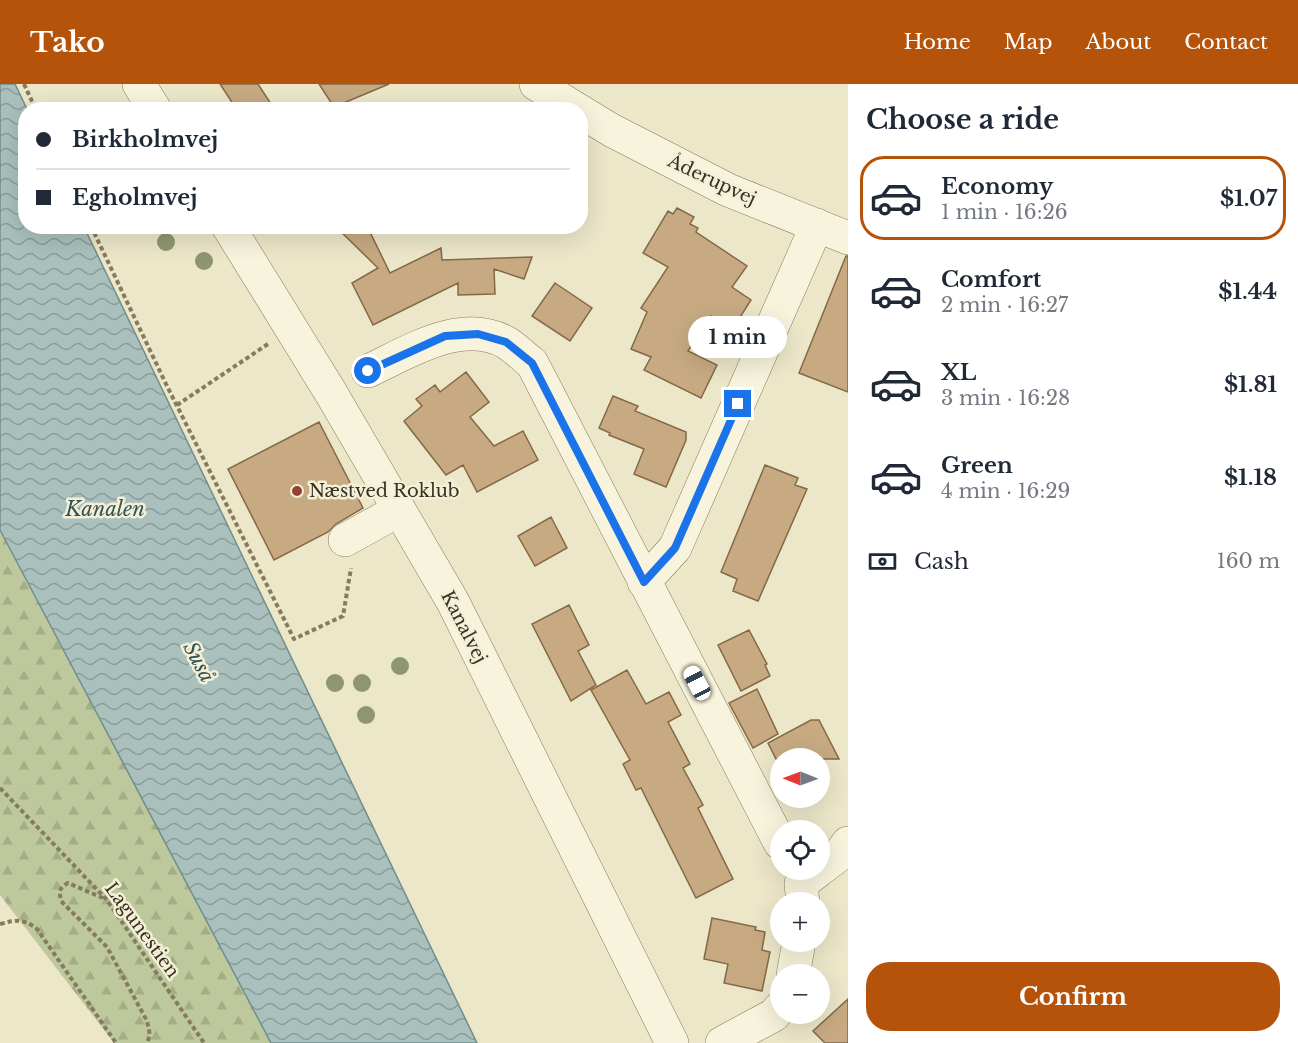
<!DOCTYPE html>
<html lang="en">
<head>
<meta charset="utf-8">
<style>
  :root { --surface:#fff; --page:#f2f2f3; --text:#1f2937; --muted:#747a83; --line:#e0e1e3; --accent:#b45309 }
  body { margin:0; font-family:"Libre Baskerville",serif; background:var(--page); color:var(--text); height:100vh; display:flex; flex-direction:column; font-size:22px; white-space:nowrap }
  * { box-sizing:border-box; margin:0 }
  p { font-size:20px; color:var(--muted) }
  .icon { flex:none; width:33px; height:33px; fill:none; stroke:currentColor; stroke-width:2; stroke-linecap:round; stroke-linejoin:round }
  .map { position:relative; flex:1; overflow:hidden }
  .panel { display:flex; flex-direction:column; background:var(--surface); width:450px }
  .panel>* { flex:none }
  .banner { position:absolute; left:18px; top:18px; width:570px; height:132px; border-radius:24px; box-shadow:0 6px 24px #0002; display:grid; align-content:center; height:132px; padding:0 18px; background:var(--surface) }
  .needle { width:39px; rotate:271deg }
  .fabs { position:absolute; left:770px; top:664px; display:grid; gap:12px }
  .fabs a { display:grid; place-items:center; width:60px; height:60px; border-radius:50%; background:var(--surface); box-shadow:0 6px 24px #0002; font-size:30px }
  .end { position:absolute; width:27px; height:27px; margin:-14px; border:8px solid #1a73e8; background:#fff; box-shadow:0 0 0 3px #fff }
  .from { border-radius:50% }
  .bubble { position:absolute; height:42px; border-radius:21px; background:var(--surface); box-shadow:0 6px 24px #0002; font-size:20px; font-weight:800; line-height:42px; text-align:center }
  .car { position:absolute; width:18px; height:36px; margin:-18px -9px; border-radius:8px; box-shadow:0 0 4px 2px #0007; background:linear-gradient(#fff 24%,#345 0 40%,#fff 0 76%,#345 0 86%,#fff 0) }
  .banner b { display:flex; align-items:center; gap:21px; height:57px; font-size:22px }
  .banner b+b { border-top:2px solid var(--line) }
  .banner i { width:15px; height:15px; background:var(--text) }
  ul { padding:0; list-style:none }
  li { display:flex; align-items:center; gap:18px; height:84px; margin:0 12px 9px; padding:0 6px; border:3px solid transparent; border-radius:24px }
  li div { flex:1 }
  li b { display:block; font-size:22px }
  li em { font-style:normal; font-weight:800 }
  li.active { border-color:var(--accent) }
  li>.icon { width:54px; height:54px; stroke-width:1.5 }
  h2 { padding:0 18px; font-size:27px; line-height:72px }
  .pay { display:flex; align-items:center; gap:15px; height:66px; padding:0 18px; font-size:22px }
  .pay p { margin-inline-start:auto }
  .cta { display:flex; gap:12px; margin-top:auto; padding:12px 18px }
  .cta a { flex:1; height:69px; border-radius:24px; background:var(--accent); color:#fff; font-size:24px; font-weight:800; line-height:69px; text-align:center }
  header { display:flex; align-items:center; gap:36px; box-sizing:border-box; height:84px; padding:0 30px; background:var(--accent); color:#fff }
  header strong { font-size:28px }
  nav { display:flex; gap:33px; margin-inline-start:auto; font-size:21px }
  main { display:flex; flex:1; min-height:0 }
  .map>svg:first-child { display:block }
  .forest { fill:url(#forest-firs) }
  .water { fill:url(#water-waves); stroke:#708e8c; stroke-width:1.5 }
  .building { fill:#c7aa82; stroke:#846946; stroke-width:1.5 }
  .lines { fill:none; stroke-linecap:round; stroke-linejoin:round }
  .minor-casing { stroke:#877b5f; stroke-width:34 }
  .path { stroke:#877b5f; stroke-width:4; stroke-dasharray:4.5 3; stroke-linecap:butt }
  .minor { stroke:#f7f3dc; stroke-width:33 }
  .tree { fill:#8e9671 }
  .route { stroke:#1a73e8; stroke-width:8 }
  .poi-dot { fill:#924233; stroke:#f4f0d8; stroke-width:2 }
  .labels { text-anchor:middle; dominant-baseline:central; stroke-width:5; stroke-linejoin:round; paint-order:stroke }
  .street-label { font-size:18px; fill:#383021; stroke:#f4f0d8 }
  .poi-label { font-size:18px; fill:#383021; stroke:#f4f0d8; text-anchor:start }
  .water-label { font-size:20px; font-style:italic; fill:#325357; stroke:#f4f0d8 }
</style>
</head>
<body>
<header>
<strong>Tako</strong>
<nav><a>Home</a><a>Map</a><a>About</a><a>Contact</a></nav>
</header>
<main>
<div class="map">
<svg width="848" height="959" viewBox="0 0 848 959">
  <defs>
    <pattern id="forest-firs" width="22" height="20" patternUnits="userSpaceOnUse" patternTransform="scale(1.5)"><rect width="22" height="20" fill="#bdc99d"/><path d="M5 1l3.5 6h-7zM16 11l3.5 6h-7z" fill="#a3ad87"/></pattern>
    <pattern id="water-waves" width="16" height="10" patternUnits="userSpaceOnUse" patternTransform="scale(1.5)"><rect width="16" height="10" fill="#a9c0bd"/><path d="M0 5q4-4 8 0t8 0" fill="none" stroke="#8b9c99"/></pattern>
  </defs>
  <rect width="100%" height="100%" fill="#ece7c9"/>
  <path class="forest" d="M0,446L271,959H114L0,811Z"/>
  <path class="water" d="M0,0H15L27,25L26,26V142L84,143L477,959H271L0,446Z"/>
  <path class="building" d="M220,0H258L275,26H237Z
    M319,0H389L334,23Z
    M677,124L694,133L690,140L698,144L696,148L747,182L732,203L751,216L732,246L711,232L688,267L717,281L701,314L644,286L651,273L631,265L647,228L641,224L668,183L643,169L668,127L673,130Z
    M335,142H367L390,189L441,164L442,176L532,173L524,195L494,185L495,210L458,211V199L373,241L352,199L378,184Z
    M846,172H848V308L799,289Z
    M555,199L592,224L570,257L532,232Z
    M466,288L489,318L470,333L494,362L523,347L538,376L477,408L463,381L446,391L404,337L422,322L416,315L435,301L440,308Z
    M613,312L638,322L635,327L686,348V356L666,403L634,390L644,365L609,351L610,349L599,344Z
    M319,338L363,424L336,440L328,448L274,476L228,385Z
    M765,381L798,394L795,401L807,405L758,517L733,507L737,495L721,488Z
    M551,433L567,464L535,482L518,452Z
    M569,521L589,561L578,567L596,601L571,617L532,540Z
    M749,546L767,580L765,581L770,592L741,607L718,561Z
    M627,586L646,620L669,608L681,631L668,638L690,680L683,684L703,721L698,724L733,795L696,814L641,704L636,706L623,680L630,676L591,606Z
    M757,605L778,650L753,664L729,619Z
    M811,636H819L839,675H776L768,659Z
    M712,834L756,843L755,846L765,848L762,866L770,868L762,907L724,899L728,880L704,875Z
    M848,915V959H825L813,947Z"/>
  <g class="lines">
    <defs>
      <path id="minor" d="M139,0L155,26
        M536,0L578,26
        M580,27L611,46L728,106L848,154
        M228,142L331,309L453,518L672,959
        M368,287C409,268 462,233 507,259C515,264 524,273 532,279L780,759
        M345,456L399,426
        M644,498L675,464L817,141
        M819,786L839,771L848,759
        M803,819L801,800L819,786
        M793,891L799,858
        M722,959L774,931L780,924"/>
    </defs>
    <use href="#minor" class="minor-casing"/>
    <path class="path" d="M24,0L36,26
      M91,142L166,300L294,555L343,532L351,484
      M177,321L268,260
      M0,704L107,816L204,959
      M103,814L68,799C59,804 59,807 61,817L107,863L147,937L150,951L147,959
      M0,840C16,836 23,834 37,845L116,959"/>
    <use href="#minor" class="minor"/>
  </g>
  <g class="tree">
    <circle cx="166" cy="158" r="9"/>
    <circle cx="204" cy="177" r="9"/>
    <circle cx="400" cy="582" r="9"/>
    <circle cx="335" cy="599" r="9"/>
    <circle cx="362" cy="599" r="9"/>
    <circle cx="366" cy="631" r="9"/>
  </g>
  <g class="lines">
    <path class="route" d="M368,287L445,252L478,250L506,258L532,279L644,498L675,464L738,320"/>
  </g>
  <circle class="poi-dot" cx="297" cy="407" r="6"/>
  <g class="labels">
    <g class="street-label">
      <text transform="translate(712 96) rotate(25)">Åderupvej</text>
      <text transform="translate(464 543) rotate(63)">Kanalvej</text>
      <text transform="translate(142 846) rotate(54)">Lagunestien</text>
    </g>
    <g class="poi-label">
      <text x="309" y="407">Næstved Roklub</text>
    </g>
    <g class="water-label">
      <text x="105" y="425">Kanalen</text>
      <text transform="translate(199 578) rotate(62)">Suså</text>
    </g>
  </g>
</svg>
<div class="fabs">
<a><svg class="needle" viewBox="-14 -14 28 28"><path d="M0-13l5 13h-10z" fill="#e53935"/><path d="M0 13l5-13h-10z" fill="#747a83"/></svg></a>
<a><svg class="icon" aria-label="locate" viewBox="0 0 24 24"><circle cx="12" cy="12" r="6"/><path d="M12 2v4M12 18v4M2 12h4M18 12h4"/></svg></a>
<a>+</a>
<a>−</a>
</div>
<i class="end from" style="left:368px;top:287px"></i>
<i class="end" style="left:738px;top:320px"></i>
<div class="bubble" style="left:688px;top:232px;width:99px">1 min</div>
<i class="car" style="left:697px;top:599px;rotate:332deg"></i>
<div class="banner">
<b><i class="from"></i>Birkholmvej</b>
<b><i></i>Egholmvej</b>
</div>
</div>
<section class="panel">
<h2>Choose a ride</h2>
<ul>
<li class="active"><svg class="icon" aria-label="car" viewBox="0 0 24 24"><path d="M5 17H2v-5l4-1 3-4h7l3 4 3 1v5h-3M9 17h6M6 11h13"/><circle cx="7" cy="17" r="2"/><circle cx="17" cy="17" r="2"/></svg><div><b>Economy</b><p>1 min · 16:26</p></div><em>$1.07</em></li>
<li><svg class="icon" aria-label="car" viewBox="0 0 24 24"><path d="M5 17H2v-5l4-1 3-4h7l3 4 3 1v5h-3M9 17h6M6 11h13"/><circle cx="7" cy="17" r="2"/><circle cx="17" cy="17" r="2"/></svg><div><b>Comfort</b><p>2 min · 16:27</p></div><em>$1.44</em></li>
<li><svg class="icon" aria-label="car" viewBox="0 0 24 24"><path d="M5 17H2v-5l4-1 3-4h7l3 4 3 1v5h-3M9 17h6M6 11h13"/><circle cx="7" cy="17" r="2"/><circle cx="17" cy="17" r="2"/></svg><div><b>XL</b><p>3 min · 16:28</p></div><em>$1.81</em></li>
<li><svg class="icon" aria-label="car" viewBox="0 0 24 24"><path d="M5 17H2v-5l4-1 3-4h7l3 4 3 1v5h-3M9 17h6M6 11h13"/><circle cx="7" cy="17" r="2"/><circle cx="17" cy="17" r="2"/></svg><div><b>Green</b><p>4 min · 16:29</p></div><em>$1.18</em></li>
</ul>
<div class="pay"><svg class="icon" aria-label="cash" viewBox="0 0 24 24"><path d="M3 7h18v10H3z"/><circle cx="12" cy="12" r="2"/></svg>Cash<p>160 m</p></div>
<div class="cta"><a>Confirm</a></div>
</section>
</main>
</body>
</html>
